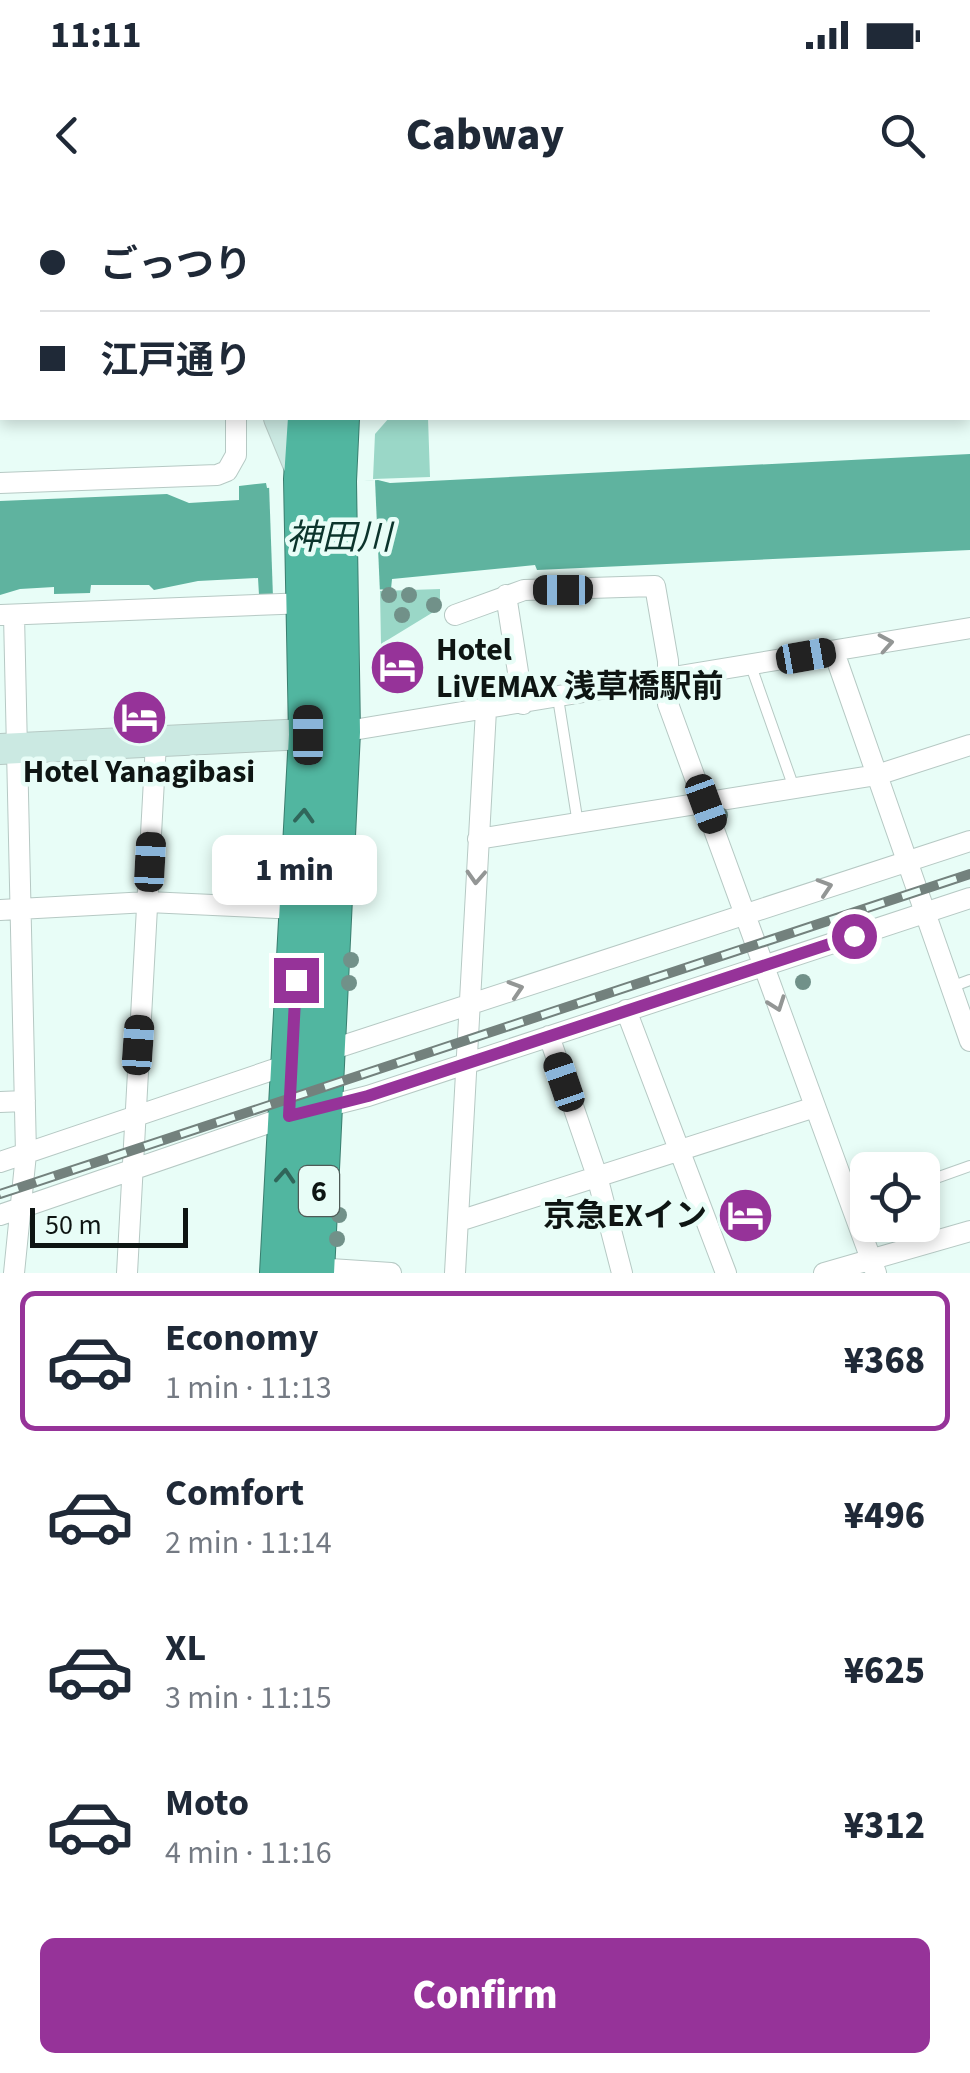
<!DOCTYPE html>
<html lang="en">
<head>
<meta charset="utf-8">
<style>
  :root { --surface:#fff; --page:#f6f6f7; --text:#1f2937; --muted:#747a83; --line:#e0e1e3; --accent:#963399 }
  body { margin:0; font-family:"Source Sans 3","Noto Sans JP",sans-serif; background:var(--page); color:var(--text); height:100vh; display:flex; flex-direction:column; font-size:38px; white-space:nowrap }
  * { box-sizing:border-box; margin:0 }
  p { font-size:32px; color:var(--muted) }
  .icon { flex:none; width:55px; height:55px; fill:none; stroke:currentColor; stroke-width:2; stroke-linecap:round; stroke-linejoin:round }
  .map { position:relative; height:1073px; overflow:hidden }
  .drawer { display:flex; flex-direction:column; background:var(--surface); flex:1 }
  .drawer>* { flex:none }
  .top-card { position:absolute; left:0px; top:0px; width:970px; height:220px; box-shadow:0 5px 15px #0003; display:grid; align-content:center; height:220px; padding:0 40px; background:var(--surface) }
  .buttons { position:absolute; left:850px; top:952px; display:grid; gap:20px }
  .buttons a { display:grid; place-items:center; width:90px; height:90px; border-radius:15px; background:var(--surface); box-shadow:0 5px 15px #0003; font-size:50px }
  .scale { position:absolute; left:30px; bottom:25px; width:158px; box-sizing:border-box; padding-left:10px; border:5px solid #0e1513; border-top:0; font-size:28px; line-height:35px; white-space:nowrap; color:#0e1513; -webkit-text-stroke:8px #e8fdf7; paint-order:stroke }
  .end { position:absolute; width:45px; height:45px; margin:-22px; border:12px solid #963399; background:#fff; box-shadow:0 0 0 5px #fff }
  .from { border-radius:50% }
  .bubble { position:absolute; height:70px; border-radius:15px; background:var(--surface); box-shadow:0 5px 15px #0003; font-size:32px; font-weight:800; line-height:70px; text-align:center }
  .car { position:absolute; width:30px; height:60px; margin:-30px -15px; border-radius:12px; box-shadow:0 0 8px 2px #0007; background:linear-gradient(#222 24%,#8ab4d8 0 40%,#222 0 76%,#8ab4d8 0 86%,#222 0) }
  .top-card b { display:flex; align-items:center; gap:35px; height:95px; font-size:38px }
  .top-card b+b { border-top:2px solid var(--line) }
  .top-card i { width:25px; height:25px; background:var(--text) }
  ul { padding:18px 0 0; list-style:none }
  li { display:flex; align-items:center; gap:30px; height:140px; margin:0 20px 15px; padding:0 20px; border:5px solid transparent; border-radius:15px }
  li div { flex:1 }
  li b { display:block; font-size:38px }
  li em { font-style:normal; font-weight:800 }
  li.on { border-color:var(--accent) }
  li>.icon { width:90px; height:90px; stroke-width:1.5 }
  .primary-button { display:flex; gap:20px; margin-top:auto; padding:20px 40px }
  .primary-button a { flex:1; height:115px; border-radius:15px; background:var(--accent); color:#fff; font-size:40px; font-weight:800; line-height:115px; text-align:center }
  .status { display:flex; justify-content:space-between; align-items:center; height:70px; padding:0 50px; background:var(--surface); direction:ltr }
  .status svg { height:28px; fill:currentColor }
  header { display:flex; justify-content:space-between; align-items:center; height:130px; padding:0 40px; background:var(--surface); font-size:45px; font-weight:800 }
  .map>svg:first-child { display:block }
  .green { fill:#9ad7c7 }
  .water { fill:#5fb39f }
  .pier { fill:#e8fdf7 }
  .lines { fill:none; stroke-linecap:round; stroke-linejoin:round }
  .lane-casing { stroke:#b6c9c4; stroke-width:12 }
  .street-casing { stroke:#b6c9c4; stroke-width:22 }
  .secondary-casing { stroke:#b6c9c4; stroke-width:32 }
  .highway-casing { stroke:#3a7e6f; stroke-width:40 }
  .lane { stroke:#fff; stroke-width:10 }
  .street { stroke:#fff; stroke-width:20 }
  .secondary { stroke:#cbe9e2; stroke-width:30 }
  .highway { stroke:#51b6a0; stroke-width:38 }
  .rail-casing { stroke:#73817d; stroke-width:10 }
  .rail { stroke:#e8fdf7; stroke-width:6; stroke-dasharray:19; stroke-linecap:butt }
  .tree { fill:#719189 }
  .oneway { stroke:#939695 }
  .oneway2 { stroke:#30665a }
  .route { stroke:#963399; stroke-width:12 }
  .labels { text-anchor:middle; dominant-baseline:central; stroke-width:9; stroke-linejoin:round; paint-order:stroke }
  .shield { fill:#e8fdf7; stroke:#4f5b57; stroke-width:2.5 }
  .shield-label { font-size:30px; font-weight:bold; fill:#0e1513 }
  .poi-label { font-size:32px; font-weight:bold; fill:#0e1513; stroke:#e8fdf7; text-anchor:start }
  .water-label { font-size:35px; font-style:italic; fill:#0b342c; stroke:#e8fdf7 }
</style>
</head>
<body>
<div class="status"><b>11:11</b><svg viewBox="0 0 49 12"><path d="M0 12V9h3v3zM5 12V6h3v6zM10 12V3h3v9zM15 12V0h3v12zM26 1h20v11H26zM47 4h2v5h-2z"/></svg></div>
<header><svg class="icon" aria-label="back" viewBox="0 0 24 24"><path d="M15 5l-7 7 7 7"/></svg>Cabway<svg class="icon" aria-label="search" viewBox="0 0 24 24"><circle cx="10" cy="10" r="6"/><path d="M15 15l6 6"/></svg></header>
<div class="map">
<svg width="970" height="1073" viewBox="0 0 970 1073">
  <rect width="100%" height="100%" fill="#e8fdf7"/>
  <path class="green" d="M389,218H428L430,277L373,279L375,234Z
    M440,389V408L381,444L380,391Z"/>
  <path class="water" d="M970,254V350L537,370L535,365L392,379L391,389L259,395L258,378L198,381L154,390L149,385H91L90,393L54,394V387L20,389L0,395V301L167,294L189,303L239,300V286L266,283L267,288L378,280L390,283Z"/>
  <path class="pier" d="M375,280L380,393L273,397L269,284Z"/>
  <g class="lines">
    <defs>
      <path id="lane" d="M883,0V2
        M751,466L794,588
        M558,498L578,624
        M951,787L970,780
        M922,983L970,966"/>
      <path id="street" d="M18,0L21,2
        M688,0L689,2
        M860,2L871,0
        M968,140L970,139
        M0,183H2
        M0,283L217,275L227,271L236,255V218
        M506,395L523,504
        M1,415L308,403
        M14,415L26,954L14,1073
        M455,415L524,390L655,386L668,461V504L876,1073
        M834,452L970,841
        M341,532L970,428
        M478,639L877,575L970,545
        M0,710L148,702L299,709
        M626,810L726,1073
        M549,836L597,976L622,1073
        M321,853L970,641
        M0,902L25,901
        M0,962L293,863
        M0,1015L289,916L368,896L970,698
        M459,1021L815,907
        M315,1068L391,1073
        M127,1073L156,543
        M455,1073L486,510
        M824,1073L970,1031"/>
      <path id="secondary" d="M233,0L234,2
        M279,218L301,271
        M0,549L327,533"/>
      <path id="highway" d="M59,2L69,0
        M188,2L198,0
        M389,2L390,0
        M419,2L420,0
        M0,18L2,17
        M0,52L2,51
        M279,1073L308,535L303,279L307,218
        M315,1073L341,532L337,281L340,218"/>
    </defs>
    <use href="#lane" class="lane-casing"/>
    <use href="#street" class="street-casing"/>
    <use href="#secondary" class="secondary-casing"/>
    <use href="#highway" class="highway-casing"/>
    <use href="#lane" class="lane"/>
    <use href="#street" class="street"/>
    <use href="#secondary" class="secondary"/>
    <use href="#highway" class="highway"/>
    <defs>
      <path id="rail" d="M0,994L970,674"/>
    </defs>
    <use href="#rail" class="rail-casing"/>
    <use href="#rail" class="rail"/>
  </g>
  <g class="tree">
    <circle cx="389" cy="395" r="8"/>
    <circle cx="409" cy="395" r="8"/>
    <circle cx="434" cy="405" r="8"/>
    <circle cx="402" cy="415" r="8"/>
    <circle cx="720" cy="615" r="8"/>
    <circle cx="351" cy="760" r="8"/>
    <circle cx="803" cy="782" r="8"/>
    <circle cx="349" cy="783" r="8"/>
    <circle cx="339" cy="1015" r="8"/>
    <circle cx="337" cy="1039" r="8"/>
  </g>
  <defs><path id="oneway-chevron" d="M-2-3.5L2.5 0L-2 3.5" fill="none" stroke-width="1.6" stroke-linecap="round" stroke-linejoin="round" transform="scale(2.5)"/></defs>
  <g class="oneway">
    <use href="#oneway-chevron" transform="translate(886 443) rotate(-10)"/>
    <use href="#oneway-chevron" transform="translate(476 677) rotate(93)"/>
    <use href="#oneway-chevron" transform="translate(825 687) rotate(-18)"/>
    <use href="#oneway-chevron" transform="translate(516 789) rotate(-18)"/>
    <use href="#oneway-chevron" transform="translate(777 804) rotate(70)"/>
  </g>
  <g class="oneway2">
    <use href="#oneway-chevron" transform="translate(304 616) rotate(-87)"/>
    <use href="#oneway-chevron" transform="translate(285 976) rotate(-86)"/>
  </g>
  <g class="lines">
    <path class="route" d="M296,780L289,916L368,896L854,736"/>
  </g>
  <defs>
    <symbol id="hotel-disc" viewBox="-11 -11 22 22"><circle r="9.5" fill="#963399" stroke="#e8fdf7"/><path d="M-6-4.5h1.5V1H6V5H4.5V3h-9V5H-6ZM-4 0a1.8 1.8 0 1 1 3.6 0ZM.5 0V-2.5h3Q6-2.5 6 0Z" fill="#fff"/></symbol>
  </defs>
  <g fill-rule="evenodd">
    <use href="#hotel-disc" x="366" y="436" width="63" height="63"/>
    <use href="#hotel-disc" x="108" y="486" width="63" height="63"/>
    <use href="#hotel-disc" x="714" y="984" width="63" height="63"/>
  </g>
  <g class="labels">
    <rect class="shield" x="299" y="966" width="40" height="50" rx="8"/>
    <g class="shield-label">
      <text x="319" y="991">6</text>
    </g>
    <g class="poi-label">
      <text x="436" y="450">Hotel<tspan x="436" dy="37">LiVEMAX 浅草橋駅前</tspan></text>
      <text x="139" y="572" text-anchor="middle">Hotel Yanagibasi</text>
      <text x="707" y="1016" text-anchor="end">京急EXイン</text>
    </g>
    <g class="water-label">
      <text x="339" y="338">神田川</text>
    </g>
  </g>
</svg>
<div class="buttons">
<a><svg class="icon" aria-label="locate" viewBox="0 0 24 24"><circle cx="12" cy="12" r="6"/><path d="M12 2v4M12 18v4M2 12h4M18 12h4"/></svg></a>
</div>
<div class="scale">50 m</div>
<i class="end from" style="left:854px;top:736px"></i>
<i class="end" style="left:296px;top:780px"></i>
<div class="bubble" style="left:212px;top:635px;width:165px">1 min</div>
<i class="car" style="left:563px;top:390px;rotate:270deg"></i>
<i class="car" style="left:806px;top:456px;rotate:80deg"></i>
<i class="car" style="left:308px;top:535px;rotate:0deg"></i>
<i class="car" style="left:706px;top:604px;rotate:160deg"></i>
<i class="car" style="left:150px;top:662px;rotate:3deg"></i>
<i class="car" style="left:138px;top:845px;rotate:4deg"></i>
<i class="car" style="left:564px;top:882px;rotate:341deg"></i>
<div class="top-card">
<b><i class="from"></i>ごっつり</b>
<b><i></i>江戸通り</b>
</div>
</div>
<section class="drawer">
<ul>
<li class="on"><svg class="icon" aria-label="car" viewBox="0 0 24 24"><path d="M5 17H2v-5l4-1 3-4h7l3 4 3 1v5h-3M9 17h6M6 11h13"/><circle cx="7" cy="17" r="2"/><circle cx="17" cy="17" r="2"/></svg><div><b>Economy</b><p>1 min · 11:13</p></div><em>¥368</em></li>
<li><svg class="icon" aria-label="car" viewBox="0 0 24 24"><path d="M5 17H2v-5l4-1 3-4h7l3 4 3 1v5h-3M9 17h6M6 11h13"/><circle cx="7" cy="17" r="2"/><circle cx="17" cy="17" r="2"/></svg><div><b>Comfort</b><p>2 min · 11:14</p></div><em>¥496</em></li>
<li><svg class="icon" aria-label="car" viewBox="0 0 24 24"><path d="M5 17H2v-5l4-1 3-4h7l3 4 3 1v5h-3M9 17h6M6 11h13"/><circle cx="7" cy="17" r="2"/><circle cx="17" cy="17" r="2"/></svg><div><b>XL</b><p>3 min · 11:15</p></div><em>¥625</em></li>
<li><svg class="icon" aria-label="car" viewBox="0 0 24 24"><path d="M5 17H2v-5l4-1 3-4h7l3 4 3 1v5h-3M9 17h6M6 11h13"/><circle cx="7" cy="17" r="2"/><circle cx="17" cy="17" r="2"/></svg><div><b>Moto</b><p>4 min · 11:16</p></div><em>¥312</em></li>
</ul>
<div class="primary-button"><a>Confirm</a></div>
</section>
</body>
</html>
